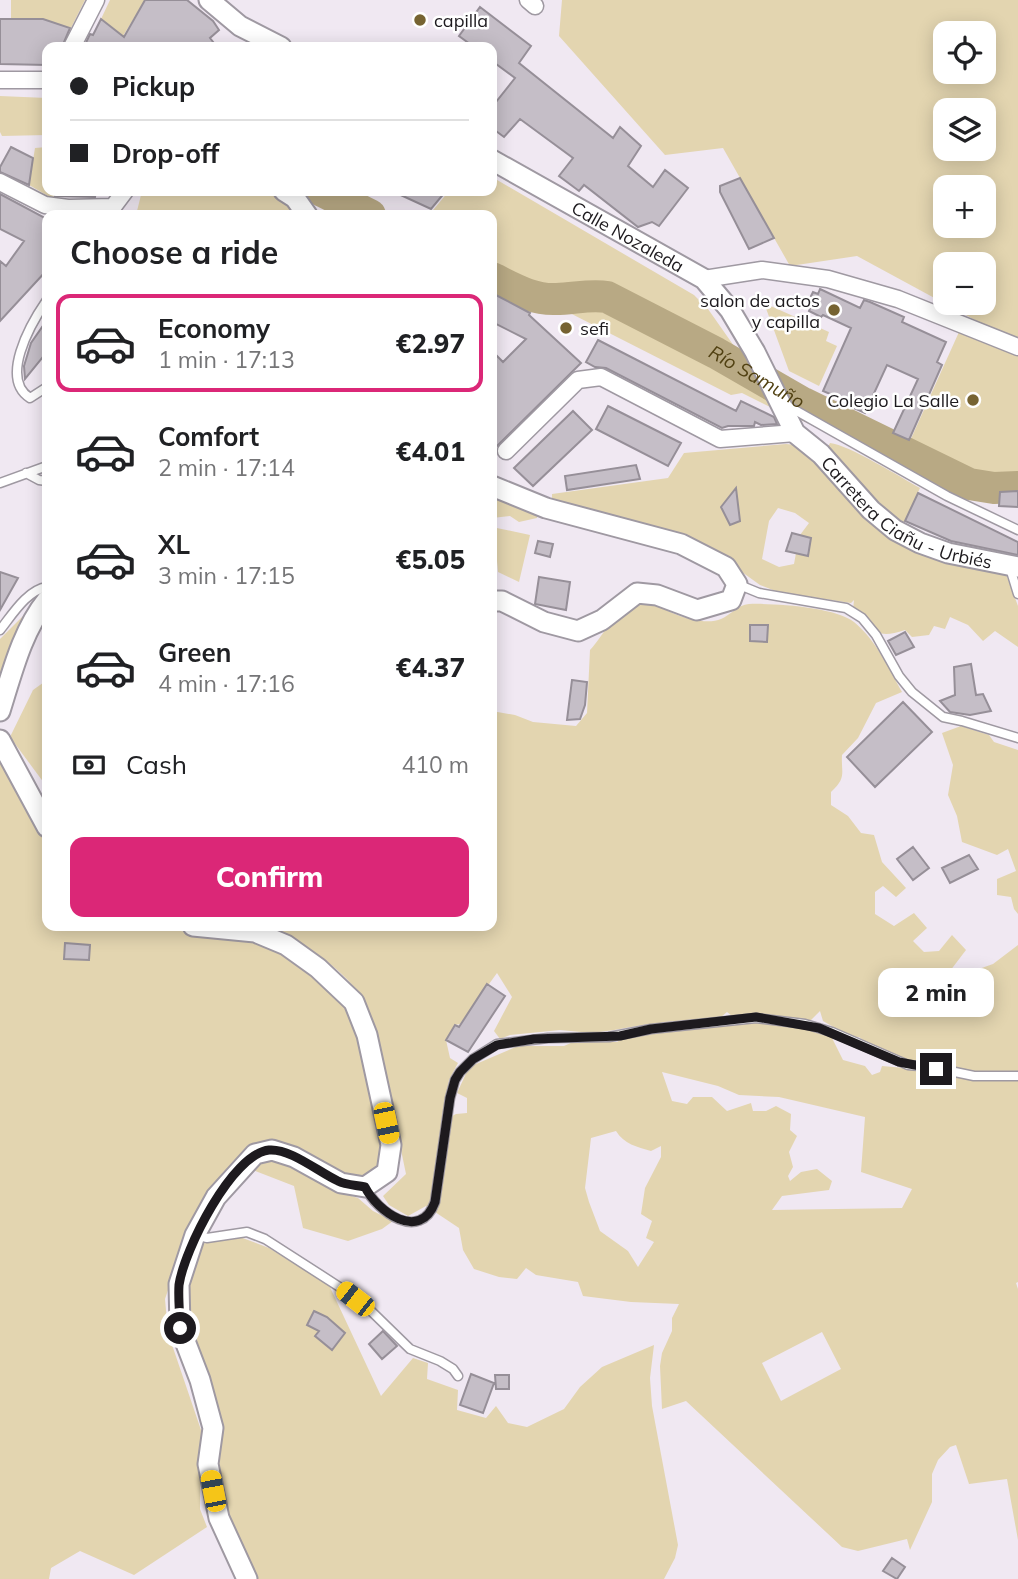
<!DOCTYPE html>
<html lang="en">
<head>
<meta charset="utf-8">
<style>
  :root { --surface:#fff; --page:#f2f2f2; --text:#202124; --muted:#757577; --line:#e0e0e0; --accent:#db2777 }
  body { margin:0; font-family:Mulish,sans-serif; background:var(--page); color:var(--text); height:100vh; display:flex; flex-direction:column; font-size:26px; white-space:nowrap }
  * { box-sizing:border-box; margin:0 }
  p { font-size:23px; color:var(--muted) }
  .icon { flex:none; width:38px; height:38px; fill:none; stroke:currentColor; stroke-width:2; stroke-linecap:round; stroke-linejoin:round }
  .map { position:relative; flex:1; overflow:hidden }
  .details { position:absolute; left:42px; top:210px; width:455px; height:721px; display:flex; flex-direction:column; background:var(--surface); border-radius:14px; box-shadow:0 4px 18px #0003 }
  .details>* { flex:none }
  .top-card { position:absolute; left:42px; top:42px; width:455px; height:154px; border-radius:14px; box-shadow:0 4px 18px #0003; display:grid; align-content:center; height:154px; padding:0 28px; background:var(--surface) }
  .fabs { position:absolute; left:933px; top:21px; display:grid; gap:14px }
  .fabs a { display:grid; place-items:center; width:63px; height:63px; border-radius:14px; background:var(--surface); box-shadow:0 4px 18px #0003; font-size:35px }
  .end { position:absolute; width:32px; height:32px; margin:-16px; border:9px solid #1d1a1e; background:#fff; box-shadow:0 0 0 4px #fff }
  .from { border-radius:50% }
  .bubble { position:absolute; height:49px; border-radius:14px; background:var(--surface); box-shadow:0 4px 18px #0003; font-size:23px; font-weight:800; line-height:49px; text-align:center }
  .car { position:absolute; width:21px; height:42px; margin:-21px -10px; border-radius:9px; box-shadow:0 0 5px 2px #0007; background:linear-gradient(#f5c518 24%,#345 0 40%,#f5c518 0 76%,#345 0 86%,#f5c518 0) }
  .top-card b { display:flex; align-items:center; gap:24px; height:66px; font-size:26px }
  .top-card b+b { border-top:2px solid var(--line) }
  .top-card i { width:18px; height:18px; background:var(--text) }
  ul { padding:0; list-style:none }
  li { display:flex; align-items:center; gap:21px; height:98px; margin:0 14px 10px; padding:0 14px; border:4px solid transparent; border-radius:14px }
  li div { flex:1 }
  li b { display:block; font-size:26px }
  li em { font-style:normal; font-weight:800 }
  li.current { border-color:var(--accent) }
  li>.icon { width:63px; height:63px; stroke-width:1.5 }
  h2 { padding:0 28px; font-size:32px; line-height:84px }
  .pay { display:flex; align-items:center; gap:18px; height:77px; padding:0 28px; font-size:26px }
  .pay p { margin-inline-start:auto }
  .primary-button { display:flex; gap:14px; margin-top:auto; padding:14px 28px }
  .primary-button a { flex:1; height:80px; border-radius:14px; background:var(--accent); color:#fff; font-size:28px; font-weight:800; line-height:80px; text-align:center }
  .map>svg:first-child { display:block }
  .green { fill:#e3d5b0; fill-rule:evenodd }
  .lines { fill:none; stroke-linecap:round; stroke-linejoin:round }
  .river { stroke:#b8a984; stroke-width:32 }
  .building { fill:#c5bec7; stroke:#968f98; stroke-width:2 }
  .service-casing { stroke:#9f99a2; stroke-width:11 }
  .minor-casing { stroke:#9f99a2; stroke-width:19 }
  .tertiary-casing { stroke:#9f99a2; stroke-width:23 }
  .service { stroke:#fff; stroke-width:8 }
  .minor { stroke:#fff; stroke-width:16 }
  .tertiary { stroke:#fff; stroke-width:19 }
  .route { stroke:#1d1a1e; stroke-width:9 }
  .poi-dot { fill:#766332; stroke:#fff; stroke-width:2.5 }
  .labels { text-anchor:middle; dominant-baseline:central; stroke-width:5; stroke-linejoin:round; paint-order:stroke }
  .poi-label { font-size:18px; fill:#1d1a1e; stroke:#fff; text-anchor:start }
  .street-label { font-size:18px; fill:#1d1a1e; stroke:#fff }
  .water-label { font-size:19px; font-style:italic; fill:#514112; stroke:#fff }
</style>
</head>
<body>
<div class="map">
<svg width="1018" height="1579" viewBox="0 0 1018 1579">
  <rect width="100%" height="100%" fill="#f0e8f2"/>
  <path class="green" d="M11,0H85L71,28L43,19H11Z
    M110,0H145L123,36L101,19Z
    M562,0H1018V341L999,333L857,256L790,266L723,148L665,155L559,36ZM945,33H984V72H945ZM945,110H984V149H945ZM945,187H984V226H945ZM945,264H984V303H945Z
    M0,96L47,98V135L2,136L0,132Z
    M47,147V191H55V200L29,185L35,148Z
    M492,177L694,295L708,309L741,356L602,281L553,295L532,292L492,271V215H429L449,191H492Z
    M142,191H270L284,199L297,215H136Z
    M601,296L750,372L770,407L742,393L731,395L558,307Z
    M764,303L829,332L826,341L837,346L819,386L789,371Z
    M959,332L1018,356V474L976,475L909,443Z
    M830,443C849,445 900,477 920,488L902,527L851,474L828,447Z
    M786,444L796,445L808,452L884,533L1006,574L1018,606V647L995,631L983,641L968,625L950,617L945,629L934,626L929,635L912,637L905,630C875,640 874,630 853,610L854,600L851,603L778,592L760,585L728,562L552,500V494L668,478L684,453ZM778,508L795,513L809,523L800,535L811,538L808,556L796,553L794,564L779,567L762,559L769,521Z
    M492,495L538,512L537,518L519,522L510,516L492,518Z
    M492,527L530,535L519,582L498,572L497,561H492Z
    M652,600C664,613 703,627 721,619C731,615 737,605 749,604C773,603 836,607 854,622C876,640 888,667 902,692L876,703L858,738L842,755C841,774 847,777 831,792V805L848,816L861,833L874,835L882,862L906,888L896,897L883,886L875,892V914L894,926L914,913L927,928L913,941L924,952L939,951L952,935L966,950L950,971L959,976L993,964L1018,945V1282L1016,1283L1018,1289V1540L1007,1479L969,1484L956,1445L950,1447L938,1460L932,1474V1502L910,1550L907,1539L858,1551L842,1547L686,1401L662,1409L660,1366L662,1353L672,1331V1318L679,1304L631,1302L583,1296L578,1282L536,1275L526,1268L517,1279L499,1277L474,1269L463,1250L459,1228L426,1206L408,1216L389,1205L383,1196L406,1174L386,1078L364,1001C348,972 302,942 273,926H492V711L515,715L533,722L576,726L587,713L590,650C604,636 615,607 635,601C639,600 647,601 652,600ZM497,973L512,997L494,1031L500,1039L510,1035L560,1030L592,1033L614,1030L648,1024L653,1025L664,1022L721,1017L727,1012L732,1016L761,1014L809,1022L820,1011L823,1021L851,1037H859L872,1047L901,1059L918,1062L916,1069L882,1066L880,1072L872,1075L865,1066L843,1060L831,1036L802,1027L758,1020L623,1038L617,1042H573L564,1046H518L469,1067L457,1093L467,1098V1113L456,1114L441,1122L449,1080L458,1063L450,1058L446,1040L455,1025L460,1024ZM662,1072L718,1086L739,1095L779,1097L865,1117L861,1172L912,1189L902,1208L772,1210L782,1196L829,1190L832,1181L817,1169L801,1172L790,1181L788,1176L793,1167L789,1152L797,1136L790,1130L791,1114L776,1106L766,1111H753L751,1103L727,1111L712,1097H693L687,1104L672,1101ZM616,1131C624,1144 637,1147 651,1151L661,1146V1157L645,1188L641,1214L652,1221L646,1238L654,1242L638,1267L628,1251L600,1231L589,1202L585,1188L591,1138ZM822,1332L841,1369L781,1401L762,1363Z
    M32,607L0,676V639Z
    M47,680V787L10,737L33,690Z
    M961,726L989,735L994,742L1018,750V914L1014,909L1011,897L997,895V879L1016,871L1008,849L997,855L962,842L957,816L948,795L953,765L942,733Z
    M0,761L47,846V926H147L248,941L277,951L314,976L344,1001L358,1030L381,1135L382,1165L359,1181L268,1143L181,1252L165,1299L168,1333L201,1430L200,1509L207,1527L134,1575L80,1551L51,1568L49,1579H0Z
    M274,1155L342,1193L358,1198L373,1211L393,1221L382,1229L348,1241L303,1228L294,1186L253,1170L262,1159Z
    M240,1237L269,1248L329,1285L381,1396L413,1358L428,1363L427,1379L458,1390L457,1410L486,1418L496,1406L508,1423L527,1427L564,1409L580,1387L602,1367L654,1345L650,1378L652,1406L678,1545L675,1558L664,1579H254L229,1526L187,1329L184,1286L200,1244Z"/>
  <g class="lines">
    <g class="river">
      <path d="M322,191L370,215"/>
      <path id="s1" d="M492,278C513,288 532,300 556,299C573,299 590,294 607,297L716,353L803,403L969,484L994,488L1018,487"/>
    </g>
  </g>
  <path class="building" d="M145,0H187L213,21L219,30L210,38L217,47H84L90,34L93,35L101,19L124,37Z
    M480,7L531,46L519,63L613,138L620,127L641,146L628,166L653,187L665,170L688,188L659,226L652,222L638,227L584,185L579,191L559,176L573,158L520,119L504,137L492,128V107L515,78L492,61V47H474L459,36Z
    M0,19H43L70,28L62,47H47V65L0,64Z
    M11,147L33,158L29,185L0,172V167Z
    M740,178L774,238L749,249L720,192V186Z
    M55,191H96L95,197L55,196Z
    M392,191H446L431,209Z
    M0,194L47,219V270L0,321V261L6,266L24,241L0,229Z
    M820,289L860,308L864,300L870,302L904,317L902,322L946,342L937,362L942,365L909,440L893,433L918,379L887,365L865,413L847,405L849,402L823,391L851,328L823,315L821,317L809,311L811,306L807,304L813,292L818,294Z
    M492,293L530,313L529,315L581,363L492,451V351L503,362L526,339L492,322Z
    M47,320V352L25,379L24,366L31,343Z
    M598,340L736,411L741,401L774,417L777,424L761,425L755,422L754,426H728L722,428L606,368L595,367L586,362Z
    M608,406L681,443L668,466L596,429Z
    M573,411L592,430L533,486L514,468Z
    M636,465L640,479L567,490L565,476Z
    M736,488L740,521L730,525L721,507Z
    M1018,491V507L999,506L1000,492Z
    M918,493L1018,542V555L951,541L905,521Z
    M792,533L811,538L808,556L786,551Z
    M538,541L553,544L550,557L535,553Z
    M0,572L18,578L0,610Z
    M539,577L570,582L566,610L535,604Z
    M750,625H768L767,642L750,641Z
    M905,632L914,647L896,655L888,641Z
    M971,664L976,695L983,694L991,711L970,715L950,712L940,701L955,695L954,667Z
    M572,680L587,682L585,705L580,719L567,720Z
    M903,702L932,732L875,787L847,757Z
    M913,847L929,868L913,880L897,859Z
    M969,855L978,869L950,883L942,868Z
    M65,943L90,945L89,960L64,959Z
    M487,984L505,996L468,1052L446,1040L455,1025L459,1027Z
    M314,1311L327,1317L345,1333L332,1350L315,1336L319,1331L307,1325Z
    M383,1331L397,1346L382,1359L369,1344Z
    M471,1374L494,1383L483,1413L460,1405Z
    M495,1375H509V1389H496Z
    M892,1558L905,1567L897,1579L883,1571Z"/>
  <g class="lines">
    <defs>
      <path id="service" d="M47,300C29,326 0,379 30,398L47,387
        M786,405L947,496L1018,530
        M26,473L39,480L47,481
        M0,483L47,466
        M1010,568L1018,594
        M737,584L759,593L846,608L862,618L876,635L899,676L912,692L943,717L962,721L1018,738
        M0,630C12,615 27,590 47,587
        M365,1187C377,1212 420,1243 435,1202L450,1098L455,1080L460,1072L473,1059L497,1044L548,1038L609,1037L651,1029L756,1018L805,1024L832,1032L908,1065L931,1067L974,1076H1018
        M195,1235L207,1238L247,1232L265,1239L341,1288L369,1309L410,1349L440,1361L453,1369L458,1376"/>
      <path id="minor" d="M528,0L535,6
        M72,47L96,0
        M0,80H47
        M0,182L45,205L68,208L113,207L125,191
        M704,279L762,270L828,279L898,299L1018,347
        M506,451L578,380L601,377L720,439L795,433"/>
      <g id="tertiary">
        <path d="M209,0L240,26L281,47"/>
        <path id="s2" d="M492,160L704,279L730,310L755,352L795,433L821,454L871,510L895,530L920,543L948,553L1018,567"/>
        <path d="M284,191L295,198L307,215"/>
        <path d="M492,486L546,508L681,544L726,567L737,584L731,600L697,610L657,595L637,593L602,620L578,631L544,622L502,601H492"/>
        <path d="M0,711C12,673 22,631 47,600"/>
        <path d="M0,740L47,827"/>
        <path d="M193,926L255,932L286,945L318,968L354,1002L367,1035L391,1145L387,1172L365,1187L341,1183L294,1157L272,1150L255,1154L216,1197L195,1235L179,1284L180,1328L200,1380L213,1428L208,1464L219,1518L247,1579"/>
      </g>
    </defs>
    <use href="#service" class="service-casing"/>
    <use href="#minor" class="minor-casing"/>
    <use href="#tertiary" class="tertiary-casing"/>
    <use href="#service" class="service"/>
    <use href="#minor" class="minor"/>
    <use href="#tertiary" class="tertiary"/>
  </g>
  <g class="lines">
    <path class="route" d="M180,1328C180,1314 178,1299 179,1285C184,1250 232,1154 269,1150C290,1148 320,1173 338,1181C346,1185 356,1185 365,1187C377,1211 420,1243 435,1202L450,1098L455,1080L460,1072L473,1059L497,1045L534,1039L620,1036L651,1029L756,1017L819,1028L899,1062L936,1069"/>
  </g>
  <g class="poi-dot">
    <circle cx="420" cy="20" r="7"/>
    <circle cx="834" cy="310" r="7"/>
    <circle cx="566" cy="328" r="7"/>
    <circle cx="973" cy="400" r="7"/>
  </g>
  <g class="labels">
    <g class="poi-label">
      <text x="434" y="20">capilla</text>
      <text x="820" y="300" text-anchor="end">salon de actos<tspan x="820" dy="21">y capilla</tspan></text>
      <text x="580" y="328">sefi</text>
      <text x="959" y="400" text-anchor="end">Colegio La Salle</text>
    </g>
    <g class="street-label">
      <text stroke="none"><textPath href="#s2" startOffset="156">Calle Nozaleda</textPath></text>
      <text stroke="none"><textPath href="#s2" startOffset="564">Carretera Ciañu - Urbiés</textPath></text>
    </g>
    <g class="water-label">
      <text stroke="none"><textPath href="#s1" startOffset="289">Río Samuño</textPath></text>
    </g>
  </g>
</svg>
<div class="fabs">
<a><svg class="icon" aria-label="locate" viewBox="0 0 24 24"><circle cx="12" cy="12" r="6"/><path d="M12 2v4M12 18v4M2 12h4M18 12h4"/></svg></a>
<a><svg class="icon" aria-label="layers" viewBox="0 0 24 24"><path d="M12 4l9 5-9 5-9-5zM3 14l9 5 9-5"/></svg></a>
<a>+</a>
<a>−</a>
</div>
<i class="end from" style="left:180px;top:1328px"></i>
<i class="end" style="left:936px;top:1069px"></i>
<div class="bubble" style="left:878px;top:968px;width:116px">2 min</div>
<i class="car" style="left:386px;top:1123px;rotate:168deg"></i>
<i class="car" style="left:355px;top:1299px;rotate:308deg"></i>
<i class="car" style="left:213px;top:1491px;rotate:349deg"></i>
<div class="top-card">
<b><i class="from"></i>Pickup</b>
<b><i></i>Drop-off</b>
</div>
<section class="details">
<h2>Choose a ride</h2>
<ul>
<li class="current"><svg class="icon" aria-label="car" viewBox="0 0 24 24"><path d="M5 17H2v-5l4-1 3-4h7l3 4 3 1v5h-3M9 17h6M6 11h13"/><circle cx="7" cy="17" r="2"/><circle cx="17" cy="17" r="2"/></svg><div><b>Economy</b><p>1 min · 17:13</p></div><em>€2.97</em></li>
<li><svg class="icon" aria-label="car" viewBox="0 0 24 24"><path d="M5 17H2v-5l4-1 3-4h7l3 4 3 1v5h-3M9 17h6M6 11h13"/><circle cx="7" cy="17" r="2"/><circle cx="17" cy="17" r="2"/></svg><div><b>Comfort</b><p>2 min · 17:14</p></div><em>€4.01</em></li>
<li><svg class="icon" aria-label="car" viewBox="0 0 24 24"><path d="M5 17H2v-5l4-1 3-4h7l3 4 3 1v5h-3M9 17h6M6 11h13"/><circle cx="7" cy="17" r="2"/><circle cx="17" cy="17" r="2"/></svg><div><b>XL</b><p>3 min · 17:15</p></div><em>€5.05</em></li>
<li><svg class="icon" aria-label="car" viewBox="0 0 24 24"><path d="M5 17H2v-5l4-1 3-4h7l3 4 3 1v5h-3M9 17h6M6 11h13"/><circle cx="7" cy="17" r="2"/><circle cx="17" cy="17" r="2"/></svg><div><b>Green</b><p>4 min · 17:16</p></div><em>€4.37</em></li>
</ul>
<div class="pay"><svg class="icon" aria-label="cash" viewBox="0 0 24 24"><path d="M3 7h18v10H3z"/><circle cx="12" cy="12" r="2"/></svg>Cash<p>410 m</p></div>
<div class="primary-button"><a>Confirm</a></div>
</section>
</div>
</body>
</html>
